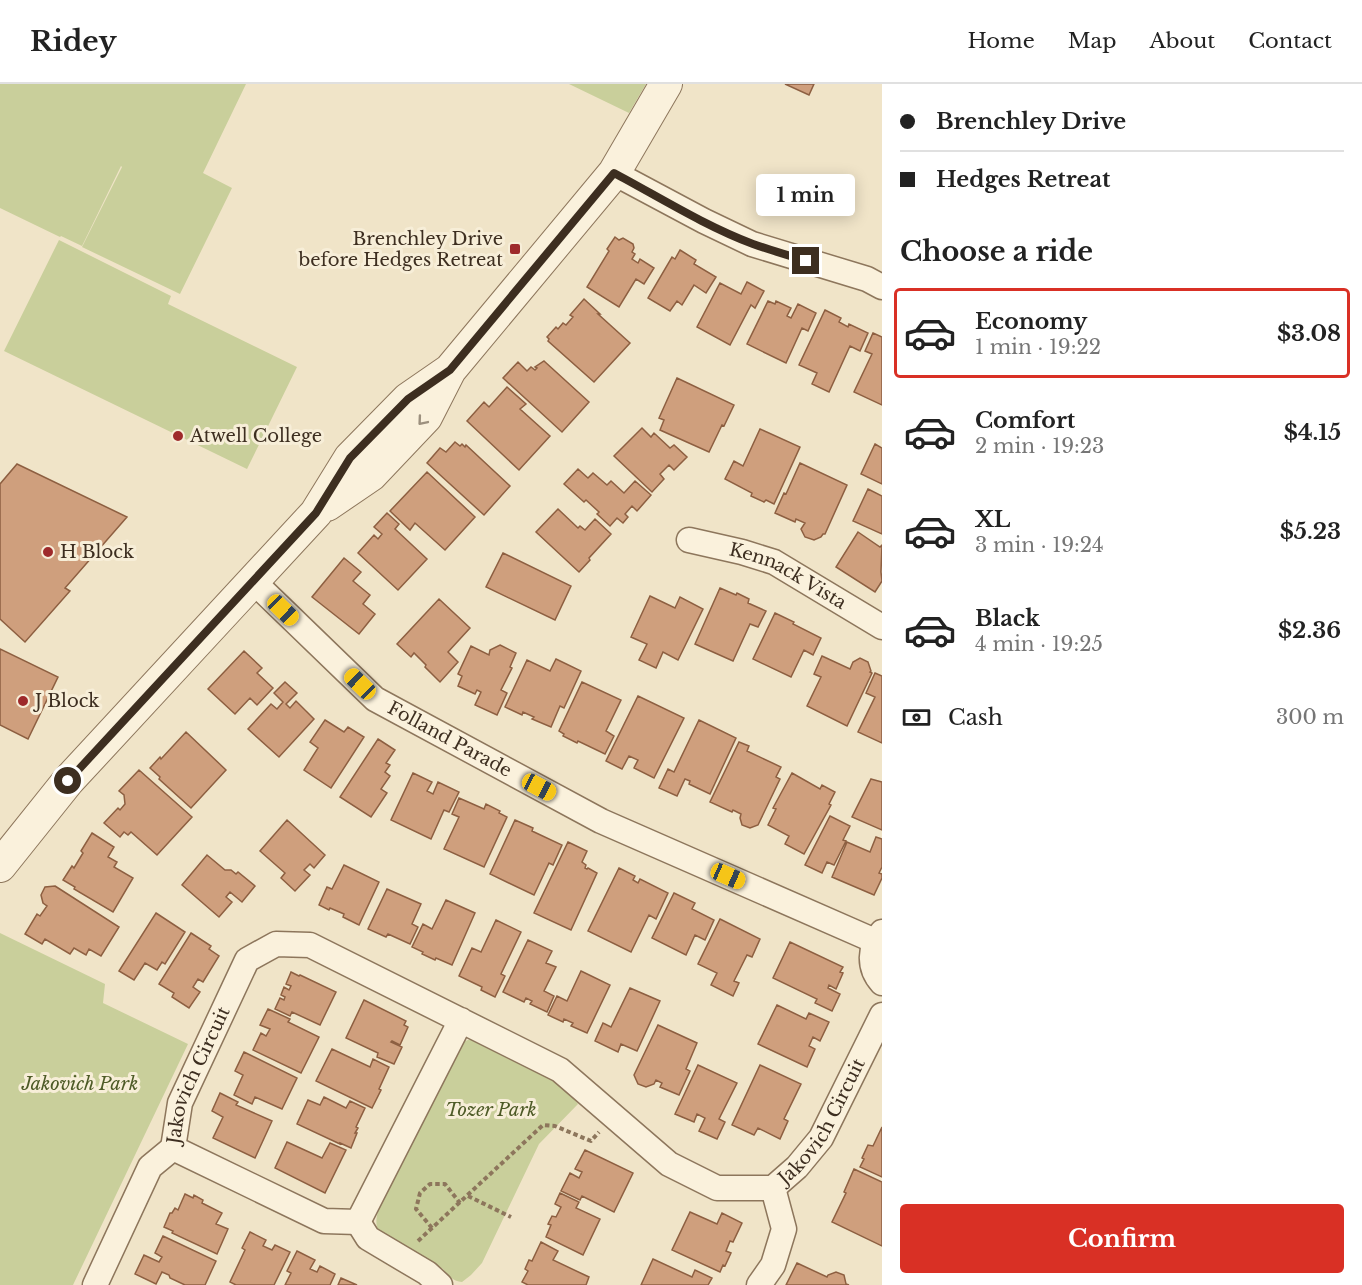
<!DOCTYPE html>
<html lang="en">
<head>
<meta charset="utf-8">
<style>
  :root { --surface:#fff; --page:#f6f6f6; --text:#222; --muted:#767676; --line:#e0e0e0; --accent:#d93025 }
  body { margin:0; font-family:"Libre Baskerville",serif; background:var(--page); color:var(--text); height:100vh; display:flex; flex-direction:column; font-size:22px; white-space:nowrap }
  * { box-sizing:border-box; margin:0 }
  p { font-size:20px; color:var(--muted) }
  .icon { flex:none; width:33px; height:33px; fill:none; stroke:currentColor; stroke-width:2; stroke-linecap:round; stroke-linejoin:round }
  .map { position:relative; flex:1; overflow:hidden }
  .panel { display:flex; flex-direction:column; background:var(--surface); width:480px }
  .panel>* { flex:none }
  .banner { display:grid; align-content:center; height:132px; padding:0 18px; background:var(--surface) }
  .end { position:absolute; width:27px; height:27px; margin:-14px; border:8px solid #3d2e20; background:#fff; box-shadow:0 0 0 3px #fff }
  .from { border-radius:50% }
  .bubble { position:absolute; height:42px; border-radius:6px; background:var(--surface); box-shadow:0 3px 15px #0003; font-size:20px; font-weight:700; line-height:42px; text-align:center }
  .car { position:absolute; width:18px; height:36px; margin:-18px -9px; border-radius:8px; box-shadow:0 0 4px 2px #0007; background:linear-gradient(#f5c518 24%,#345 0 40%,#f5c518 0 76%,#345 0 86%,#f5c518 0) }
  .banner b { display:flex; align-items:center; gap:21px; height:57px; font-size:22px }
  .banner b+b { border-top:2px solid var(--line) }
  .banner i { width:15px; height:15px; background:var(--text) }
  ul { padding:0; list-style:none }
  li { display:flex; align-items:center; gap:18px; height:90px; margin:0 12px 9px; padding:0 6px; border:3px solid transparent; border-radius:6px }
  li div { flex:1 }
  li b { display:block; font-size:22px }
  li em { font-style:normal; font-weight:700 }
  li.active { border-color:var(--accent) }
  li>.icon { width:54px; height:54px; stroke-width:1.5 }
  h2 { padding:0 18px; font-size:27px; line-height:72px }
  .pay { display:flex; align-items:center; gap:15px; height:66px; padding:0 18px; font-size:22px }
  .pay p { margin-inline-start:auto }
  .action { display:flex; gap:12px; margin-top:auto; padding:12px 18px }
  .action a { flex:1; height:69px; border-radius:6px; background:var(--accent); color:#fff; font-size:24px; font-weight:700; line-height:69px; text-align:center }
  header { display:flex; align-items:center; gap:36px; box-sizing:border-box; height:84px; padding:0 30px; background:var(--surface); border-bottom:2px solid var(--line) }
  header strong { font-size:28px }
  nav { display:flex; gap:33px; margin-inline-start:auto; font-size:21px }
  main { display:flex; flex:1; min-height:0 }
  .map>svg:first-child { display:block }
  .green { fill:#c9cf9b }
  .building { fill:#cf9f7d; stroke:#8d5f41; stroke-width:1.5 }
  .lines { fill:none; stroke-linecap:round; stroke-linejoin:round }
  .minor-casing { stroke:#8d765c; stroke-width:27 }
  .tertiary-casing { stroke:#8d765c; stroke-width:34 }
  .path { stroke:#8d765c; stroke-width:4; stroke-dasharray:4.5 3; stroke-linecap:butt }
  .minor { stroke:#faf1dc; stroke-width:24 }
  .tertiary { stroke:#faf1dc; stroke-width:32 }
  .oneway { stroke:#9c907e }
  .route { stroke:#3d2e20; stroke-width:8 }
  .poi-dot { fill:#9e2a2b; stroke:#f7eed8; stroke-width:2 }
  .labels { text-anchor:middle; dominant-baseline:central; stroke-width:6; stroke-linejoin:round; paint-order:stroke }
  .poi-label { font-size:18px; fill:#3d2e20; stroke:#f7eed8; text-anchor:start }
  .street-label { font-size:18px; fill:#3d2e20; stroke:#f7eed8 }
  .park-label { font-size:18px; font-style:italic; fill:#4d5a26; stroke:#f7eed8 }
</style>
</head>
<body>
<header>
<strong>Ridey</strong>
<nav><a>Home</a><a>Map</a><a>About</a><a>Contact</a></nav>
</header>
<main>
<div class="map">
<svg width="882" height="1201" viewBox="0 0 882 1201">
  <rect width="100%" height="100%" fill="#f0e4c8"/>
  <path class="green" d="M0,0H246L203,89L232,104L180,210L82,163L122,83L121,82L82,162L61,152L60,153L0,124Z
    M569,0H646L629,29Z
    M59,156L171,212L168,220L297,283L247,385L4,267Z
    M0,849L105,900L103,919L188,960L73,1201H0Z
    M477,954L540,984L568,1007L578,1020L539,1060L482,1179L471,1191L462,1198C453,1197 448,1192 443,1185L379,1149C375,1139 376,1134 379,1124L454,966C461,958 467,955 477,954Z"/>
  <path class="building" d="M785,0H814L809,11Z
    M615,153L619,156L623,154L633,160L634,164L632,168L635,170L632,175L638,179L640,175L654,184L644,200L636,195L619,223L587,203L609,167L607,165Z
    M680,166L696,176L694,180L716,193L706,209L694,201L682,221L677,217L670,227L648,214L672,173L675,175Z
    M747,198L764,207L755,224L751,221L730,261L697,243L720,199L741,210Z
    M584,215L600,230H598L630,259L594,298L548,257L549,255L547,253L556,243L558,245L563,239L566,241L573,233L570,231Z
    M768,217L775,220L776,217L791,224L787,232L791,234L798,220L816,229L808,247L802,244L786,279L747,260Z
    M825,226L841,234L839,238L848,243L849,240L868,249L860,267L850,262L829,308L812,300L817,289L799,281Z
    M873,249L882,253V321L854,308L872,270L865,267Z
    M544,277L589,318L562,348L503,294L518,278L527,287L531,283L535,286L537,284L535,283Z
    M677,294L734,321L724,342L722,341L709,368L660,346L664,336L659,334Z
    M507,303L526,320L520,325L550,352L519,386L467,337L484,318L489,323Z
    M642,344L651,353L654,349L670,364L674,361L687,373L674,386L669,381L660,390L664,395L652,408L614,372Z
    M760,345L800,363L774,420L766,416L764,418L751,412L752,409L725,395L734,377L743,382Z
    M455,358L460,362L462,360L465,363L466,361L510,402L484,431L427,379L440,364L446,368Z
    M875,360L882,364V400L861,390Z
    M800,379L847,401L825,450H823L821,453L814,456L805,453L801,445L805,439L796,435L795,438L775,429L784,409L786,410Z
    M17,380L127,433L65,504L70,507L25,558L0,535V400Z
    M578,385L588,394L593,389L607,401L611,397L624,409L635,397L651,411L637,427L632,422L625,430L628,433L623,439L617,434L610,442L597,430L599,428L586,416L584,418L564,400Z
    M427,388L475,433L445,466L415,439L410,446L390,427Z
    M868,405L882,412V450L853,437Z
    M558,425L578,444L580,442L585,446L595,435L611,450L589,474L590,476L579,488L536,448Z
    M387,429L399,440L395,445L427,475L398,506L358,469L374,451L378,455L382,450L374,443Z
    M858,448L880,463L882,461L881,488L882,497L875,508L836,483Z
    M503,469L571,502L555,536L486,503Z
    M344,474L361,488L353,497L370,511L363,520L375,530L359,550L312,513Z
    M720,504L736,511L737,509L749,515L748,519L766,527L758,543L750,540L733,577L695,560Z
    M650,512L675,524L680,513L703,525L678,576L663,568L656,584L639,576L647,560L631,553Z
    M439,515L470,544L448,568L458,578L440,598L425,583L426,581L414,569L411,573L397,560Z
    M775,529L794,538L793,540L821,554L813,571L804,566L791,593L753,575Z
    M500,561L516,569L510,583L512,584L501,606L507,609L497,631L475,621L481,608L477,606L475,610L458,602L462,592L458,590L471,562L489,571L490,566Z
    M0,565L58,593L28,655L0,641Z
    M244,567L262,584L257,589L273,604L257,621L250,614L235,630L208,605Z
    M822,572L850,585L853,578L860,574L868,578L871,587L870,588L872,589L847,642L807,622L821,593L814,590Z
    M556,575L581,587L564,624L560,622L551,643L532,635L534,633L523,628L522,631L505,623L527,576L550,587Z
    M875,589L882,592V659L858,648L875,613L866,609Z
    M285,598L297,609L286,620L290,624L296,617L314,635L279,673L248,645L271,620L277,625L283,618L274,609Z
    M582,598L621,616L606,647L614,652L605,670L578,657L577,659L563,652L564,650L559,647Z
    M638,612L684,634L654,694L634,684L638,676L629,672L622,685L606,677Z
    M325,636L344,648L348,643L364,653L331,704L304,686L318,664L310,658Z
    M699,636L736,654L710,710L689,700L690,697L685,695L677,712L659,704L668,685L674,688Z
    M186,648L226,686L191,724L159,695L160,693L150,684L160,673L161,675Z
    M378,655L395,666L386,679L390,681L385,688L390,692L381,705L387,709L371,733L340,713Z
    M739,658L749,662L747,667L781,683L776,693L780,695L758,741L750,744L742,741L740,734L741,730L733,726L732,728L710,718Z
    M139,686L192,733L157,771L131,748L128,751L124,748L120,753L104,739L118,724L120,726L125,720L124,711L119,707Z
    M413,689L432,698L427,707L433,710L438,698L459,708L449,728L444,726L431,755L391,736Z
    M792,689L820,705L822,701L835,708L829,720L831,721L804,770L785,760L789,752L768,741L776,725L773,724Z
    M871,695L882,698V746L852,733Z
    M459,714L484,725L486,720L500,727L499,729L507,733L484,783L444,765L459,733L452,730Z
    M830,732L850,742L843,756L846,757L834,781L827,778L822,789L805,781Z
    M287,736L325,771L314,784L310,780L304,786L310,791L295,807L281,794L285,789L260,767Z
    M515,736L533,744L532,747L562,761L553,781L549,779L534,811L490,790Z
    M92,749L114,763L108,773L117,778L114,783L133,794L113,828L74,805L75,803L63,796L72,782L74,784L83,769L81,767Z
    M876,753L882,755V783L879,789L882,790V794L874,811L832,793L847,758L870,768Z
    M568,758L587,767L582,778L586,781L585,784L587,785L588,784L597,789L571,846L534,829Z
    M207,771L225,786H231L236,790L238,788L255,802L242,818L230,808L226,813L232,818L219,833L182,801Z
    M344,781L379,798L359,841L343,833L344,830L330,824L329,826L319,821L327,803L332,805Z
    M619,784L635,792L633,796L638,799L640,795L668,809L656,835L649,831L631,868L588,847Z
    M55,802L119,843L101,872L89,865L86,871L74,864L70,870L45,855L42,860L25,850L37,830L40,832L47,822L43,819L41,811L45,803Z
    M387,805L421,820L412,840L418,843L410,860L388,850L386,853L368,845Z
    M674,809L695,819L692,825L714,836L705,856L695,851L686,871L652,854Z
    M446,816L475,829L452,881L436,874L435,876L422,870L423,868L412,863L423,840L432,845Z
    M156,829L185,848L165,880L162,878L157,886L145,879L134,896L119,887Z
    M720,835L760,855L752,873L747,871L734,897L739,899L733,912L711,901L717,889L698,880Z
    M496,836L521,848L501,890L505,892L495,913L481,906L482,903L459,892L472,864L481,868Z
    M191,849L211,862L209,865L219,872L203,898L198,895L193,903L200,908L189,924L172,913L174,909L159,900Z
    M528,856L552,867L546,879L556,883L544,907L554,912L547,928L530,920L532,917L526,914L524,918L503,908Z
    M790,858L843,883L840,888L843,889L836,905L829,901L828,904L840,910L832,927L815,919L817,915L773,894Z
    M581,887L610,901L587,949L571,942L573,939L564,935L563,938L548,931L557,912L567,917Z
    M291,888L299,892L300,891L336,908L320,941L292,928L290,932L275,925L280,914L284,916L285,913L281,911L284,903L289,906L291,902L286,900Z
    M630,904L660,917L637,967L621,960L618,968L595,957L603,939L611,943Z
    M364,916L406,937L404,941L408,943L400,961L392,957L391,958L402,963L394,980L377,973L378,969L346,954Z
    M777,921L806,935L809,929L829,938L820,957L813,953L809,962L815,965L807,983L758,960Z
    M268,925L290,935L288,938L319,953L301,989L253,966L261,949L266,952L270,945L260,941Z
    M658,941L697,959L686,985L690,987L679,1011L660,1003L662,999L656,996L654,1000L646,1003L638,1000L634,991Z
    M332,965L370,983L373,975L389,983L379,1005L381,1006L372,1024L316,997Z
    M244,968L297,994L282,1025L255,1013L252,1020L234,1011L243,991L235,987Z
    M698,981L737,999L719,1035L725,1038L717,1055L699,1047L705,1034L697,1030L694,1038L675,1030Z
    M760,981L801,1000L784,1035L788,1037L780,1055L758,1044L754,1051L732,1041Z
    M220,1009L238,1018L236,1021L272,1037L255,1074L213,1054L223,1033L212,1027Z
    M324,1013L346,1024L350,1017L365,1024L356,1043L358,1044L355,1049H357L351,1064L340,1059V1060L297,1040L308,1016L320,1021Z
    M882,1043V1093L860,1083L864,1075L862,1074L868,1061L873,1062Z
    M287,1058L322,1074L330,1059L346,1066L325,1109L275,1084Z
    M585,1066L633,1089L614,1128L582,1112L580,1116L561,1107L570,1089L579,1094L582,1088L575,1085Z
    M854,1085L882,1098V1162L832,1138L846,1109L844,1108Z
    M560,1109L579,1118L576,1124L600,1135L583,1171L546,1153L551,1141L548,1140L552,1132L556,1133L561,1123L555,1120Z
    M185,1110L193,1114L194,1111L203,1116L202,1119L222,1129L216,1140L228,1145L217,1170L172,1149L173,1147L164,1143L170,1129H172L175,1124L178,1126Z
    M690,1128L717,1140L722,1129L742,1139L733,1158L730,1157L726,1167L731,1169L725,1182L723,1181L720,1188L672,1166Z
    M250,1148L266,1156L263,1162L272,1166L275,1161L290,1168L274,1201H236L230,1198L245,1166L242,1164Z
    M163,1152L216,1177L205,1201H185L170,1194L169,1191L162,1188L156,1200L135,1190L144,1171L159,1178L162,1173L155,1169Z
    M541,1158L558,1167L553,1176L589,1193L586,1201H528L522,1198L528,1187L525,1185L529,1176L532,1177Z
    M297,1167L315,1176L310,1185L317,1188L320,1182L335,1190L330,1201H285L291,1189L287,1187Z
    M653,1175L692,1193L695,1186L712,1194L708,1201H641Z
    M797,1179L827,1193L828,1191L836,1188L844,1191L846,1200L849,1201H786Z
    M341,1194L357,1201H338Z"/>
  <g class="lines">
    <defs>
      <g id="minor">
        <path d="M614,89L704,137L752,160L867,195L882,203"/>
        <path id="s1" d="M689,456L742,468L774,478L882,543"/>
        <path id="s2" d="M252,496L375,615L601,737L875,857"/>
        <path d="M882,848C869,863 868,884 882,899"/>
        <path id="s3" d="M461,936L358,1138L324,1137L173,1064L180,1019L247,876L276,860L310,861L560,986L669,1080L717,1104H773L797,1083L821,1054L882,931"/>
        <path d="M358,1138L368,1154L427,1189L440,1201"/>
        <path d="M95,1201L150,1083L173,1064"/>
        <path d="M759,1201L773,1181L784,1145L773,1104"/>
      </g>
      <path id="tertiary" d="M327,421L371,391L426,333L450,286L614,89L666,0
        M0,782L68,697L316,429L350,374L408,315L450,286"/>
    </defs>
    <use href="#minor" class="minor-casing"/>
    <use href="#tertiary" class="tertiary-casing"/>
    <path class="path" d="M468,1112L511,1133
      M432,1144L416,1125L420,1109L430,1100H445L460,1119
      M418,1157L543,1041L555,1042L591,1057L599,1048"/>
    <use href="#minor" class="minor"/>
    <use href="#tertiary" class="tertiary"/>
  </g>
  <defs><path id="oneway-chevron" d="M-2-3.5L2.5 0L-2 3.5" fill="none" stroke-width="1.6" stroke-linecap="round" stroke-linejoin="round" transform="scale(1.5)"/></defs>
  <use class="oneway" href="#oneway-chevron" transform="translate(422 337) rotate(130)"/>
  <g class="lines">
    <path class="route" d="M68,697L316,429L350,374L408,315L450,286L614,89C659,113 705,142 753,160C770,166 788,171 806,177"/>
  </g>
  <g class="poi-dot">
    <rect x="509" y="159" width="12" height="12" rx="3"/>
    <circle cx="178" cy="352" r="6"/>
    <circle cx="48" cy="468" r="6"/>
    <circle cx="23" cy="617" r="6"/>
  </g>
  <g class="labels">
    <g class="poi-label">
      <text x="503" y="155" text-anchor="end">Brenchley Drive<tspan x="503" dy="21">before Hedges Retreat</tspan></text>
      <text x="190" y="352">Atwell College</text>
      <text x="60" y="468">H Block</text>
      <text x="35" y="617">J Block</text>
    </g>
    <g class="street-label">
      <text stroke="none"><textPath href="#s1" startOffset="106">Kennack Vista</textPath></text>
      <text stroke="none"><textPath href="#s2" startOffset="256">Folland Parade</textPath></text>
      <text stroke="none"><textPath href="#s3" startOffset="506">Jakovich Circuit</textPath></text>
      <text stroke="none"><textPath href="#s3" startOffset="1316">Jakovich Circuit</textPath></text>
    </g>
    <g class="park-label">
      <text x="80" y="1000">Jakovich Park</text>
      <text x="491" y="1026">Tozer Park</text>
    </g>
  </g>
</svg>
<i class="end from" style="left:68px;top:697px"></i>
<i class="end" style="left:806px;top:177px"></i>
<div class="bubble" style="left:756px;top:90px;width:99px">1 min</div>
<i class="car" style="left:283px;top:526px;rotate:134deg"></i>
<i class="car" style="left:360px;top:600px;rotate:314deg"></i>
<i class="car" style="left:539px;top:703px;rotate:118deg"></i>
<i class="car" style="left:728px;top:792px;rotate:114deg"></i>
</div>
<section class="panel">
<div class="banner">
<b><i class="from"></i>Brenchley Drive</b>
<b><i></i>Hedges Retreat</b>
</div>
<h2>Choose a ride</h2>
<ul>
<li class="active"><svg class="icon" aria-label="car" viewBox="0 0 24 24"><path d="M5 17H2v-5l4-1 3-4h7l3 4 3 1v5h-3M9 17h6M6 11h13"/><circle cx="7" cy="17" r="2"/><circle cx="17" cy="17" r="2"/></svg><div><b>Economy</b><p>1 min · 19:22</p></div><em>$3.08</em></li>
<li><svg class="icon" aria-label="car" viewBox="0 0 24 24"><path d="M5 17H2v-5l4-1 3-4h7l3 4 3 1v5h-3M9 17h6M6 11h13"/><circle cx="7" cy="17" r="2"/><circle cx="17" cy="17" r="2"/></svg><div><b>Comfort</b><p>2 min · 19:23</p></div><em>$4.15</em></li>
<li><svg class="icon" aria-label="car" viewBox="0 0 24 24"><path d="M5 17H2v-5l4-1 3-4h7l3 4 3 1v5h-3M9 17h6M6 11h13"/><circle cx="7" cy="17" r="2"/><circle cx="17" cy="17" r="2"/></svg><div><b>XL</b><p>3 min · 19:24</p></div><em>$5.23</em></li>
<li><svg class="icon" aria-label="car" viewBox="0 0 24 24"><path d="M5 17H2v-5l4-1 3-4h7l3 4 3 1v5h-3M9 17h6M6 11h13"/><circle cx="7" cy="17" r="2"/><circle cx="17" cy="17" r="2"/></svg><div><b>Black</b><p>4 min · 19:25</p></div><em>$2.36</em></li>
</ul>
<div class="pay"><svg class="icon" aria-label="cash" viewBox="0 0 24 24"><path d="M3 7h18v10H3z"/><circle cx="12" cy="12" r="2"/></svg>Cash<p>300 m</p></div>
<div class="action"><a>Confirm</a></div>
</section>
</main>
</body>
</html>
